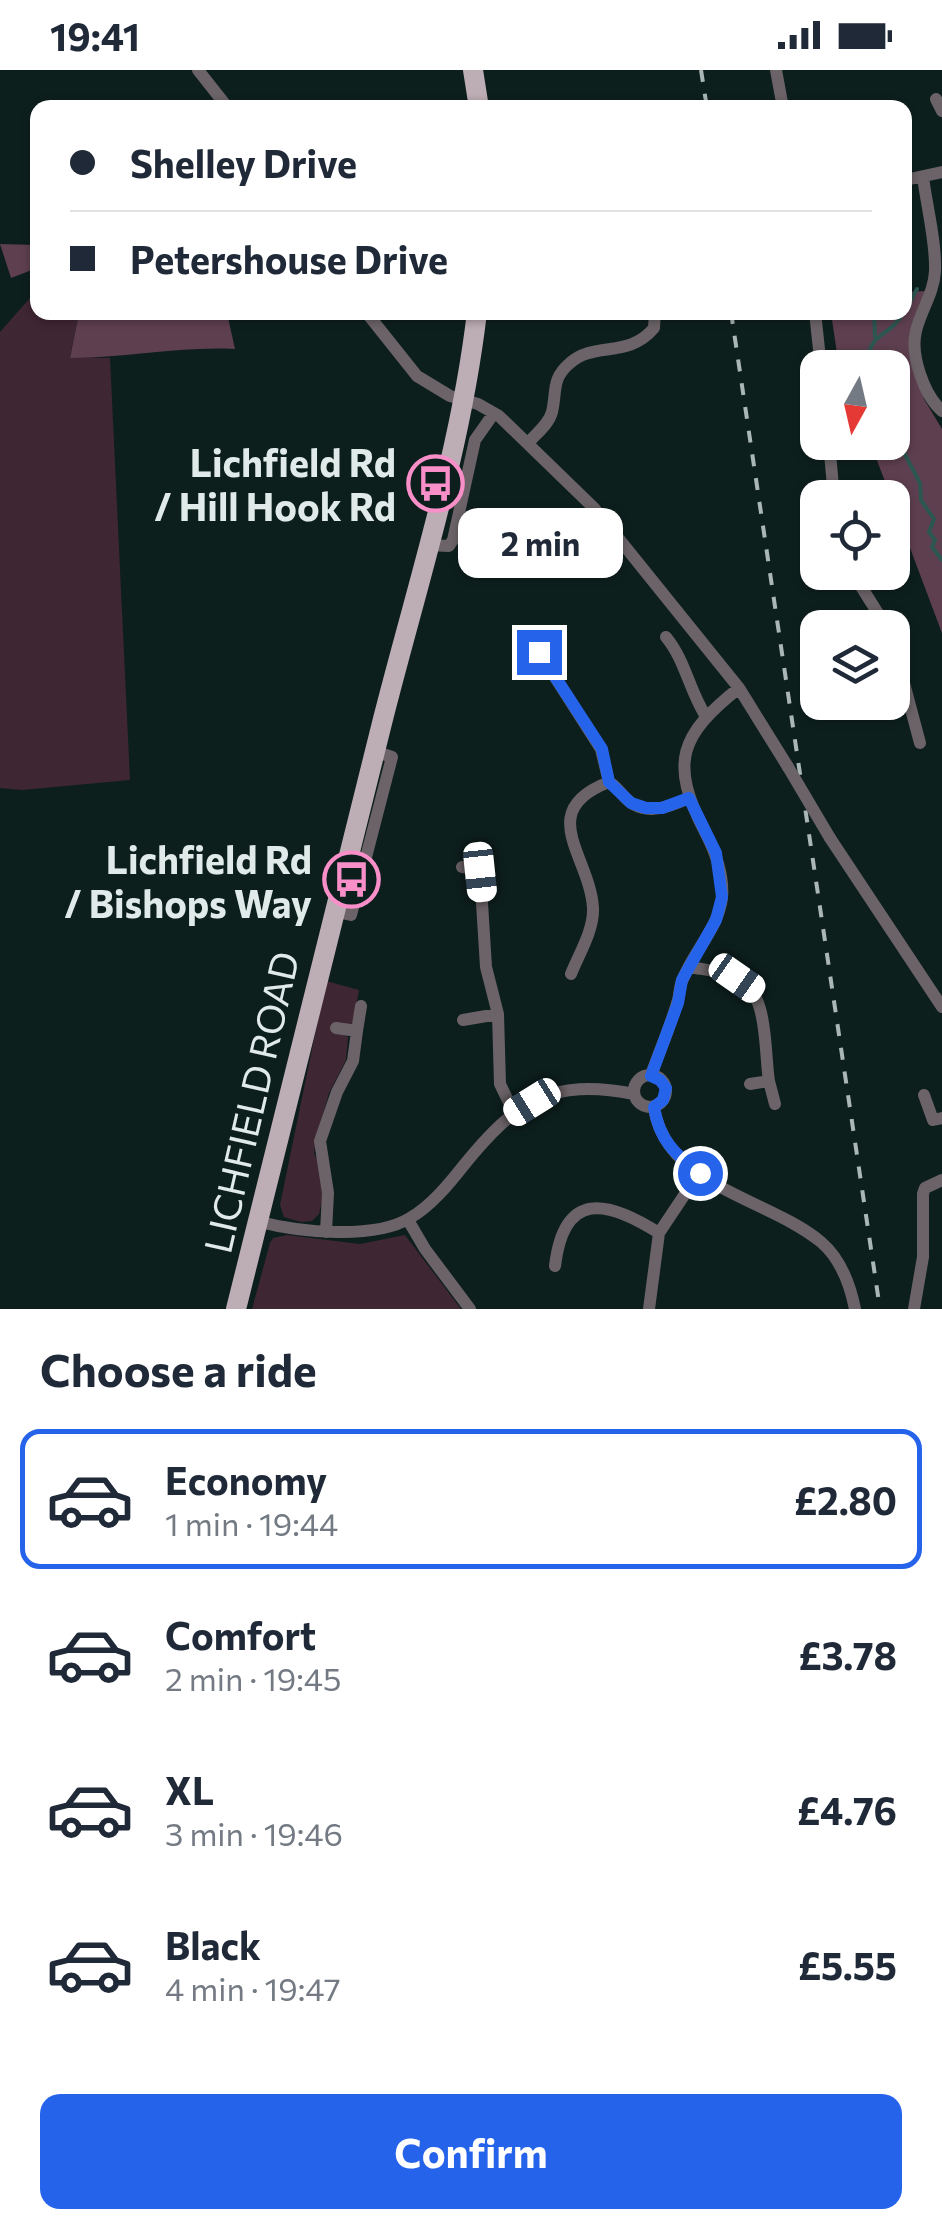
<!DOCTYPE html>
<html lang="en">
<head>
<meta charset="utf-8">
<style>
  :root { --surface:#fff; --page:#f2f2f3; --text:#1f2937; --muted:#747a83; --line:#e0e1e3; --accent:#2563eb }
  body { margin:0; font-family:Commissioner,sans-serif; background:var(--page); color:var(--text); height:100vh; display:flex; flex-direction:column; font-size:38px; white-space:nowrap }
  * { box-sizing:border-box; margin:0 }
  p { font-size:32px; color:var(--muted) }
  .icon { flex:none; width:55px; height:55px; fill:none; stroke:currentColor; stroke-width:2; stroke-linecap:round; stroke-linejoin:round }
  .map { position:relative; height:1239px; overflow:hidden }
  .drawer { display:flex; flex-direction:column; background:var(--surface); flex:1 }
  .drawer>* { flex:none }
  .guide { position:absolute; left:30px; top:30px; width:882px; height:220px; border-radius:20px; box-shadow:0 2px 8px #0004; display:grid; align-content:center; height:220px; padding:0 40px; background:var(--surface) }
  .needle { width:65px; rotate:188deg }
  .tools { position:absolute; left:800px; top:280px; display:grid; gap:20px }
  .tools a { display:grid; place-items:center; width:110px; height:110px; border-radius:20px; background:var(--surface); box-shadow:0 2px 8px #0004; font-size:50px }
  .end { position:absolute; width:45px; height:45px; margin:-22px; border:12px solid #2563eb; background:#fff; box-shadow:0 0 0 5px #fff }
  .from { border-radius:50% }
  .bubble { position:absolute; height:70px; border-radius:20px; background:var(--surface); box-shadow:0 2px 8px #0004; font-size:32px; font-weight:700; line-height:70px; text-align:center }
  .car { position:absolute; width:30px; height:60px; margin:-30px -15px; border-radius:12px; box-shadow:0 0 8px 2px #0007; background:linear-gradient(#fff 24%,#345 0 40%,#fff 0 76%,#345 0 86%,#fff 0) }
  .guide b { display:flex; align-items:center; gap:35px; height:95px; font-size:38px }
  .guide b+b { border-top:2px solid var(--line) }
  .guide i { width:25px; height:25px; background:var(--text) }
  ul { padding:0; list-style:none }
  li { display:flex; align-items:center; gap:30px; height:140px; margin:0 20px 15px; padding:0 20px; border:5px solid transparent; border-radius:20px }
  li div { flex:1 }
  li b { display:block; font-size:38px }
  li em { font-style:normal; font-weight:700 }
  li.active { border-color:var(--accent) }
  li>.icon { width:90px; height:90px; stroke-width:1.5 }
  h2 { padding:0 40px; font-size:45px; line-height:120px }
  .action { display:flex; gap:20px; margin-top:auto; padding:20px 40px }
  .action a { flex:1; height:115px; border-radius:20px; background:var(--accent); color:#fff; font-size:40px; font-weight:700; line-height:115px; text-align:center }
  .status { display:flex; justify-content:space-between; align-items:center; height:70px; padding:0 50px; background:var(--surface); direction:ltr }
  .status svg { height:28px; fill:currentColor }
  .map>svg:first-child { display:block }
  .green { fill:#3f2633 }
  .forest { fill:#5e3f4f }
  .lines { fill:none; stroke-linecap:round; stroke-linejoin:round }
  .stream { stroke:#2c5751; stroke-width:4 }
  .street { stroke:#6b6367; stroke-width:12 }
  .primary { stroke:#bdadb4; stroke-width:20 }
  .rail { stroke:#aab7b5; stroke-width:4; stroke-dasharray:12 12; stroke-linecap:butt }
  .street-bridge { stroke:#6b6367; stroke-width:12 }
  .route { stroke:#2563eb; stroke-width:12 }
  .labels { text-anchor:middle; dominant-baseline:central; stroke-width:8; stroke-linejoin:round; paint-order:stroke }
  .poi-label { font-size:38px; font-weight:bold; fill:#e0ebe9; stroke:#0d1f1d; text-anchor:end }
  .street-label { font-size:38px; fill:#e0ebe9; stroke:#0d1f1d }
</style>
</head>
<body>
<div class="status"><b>19:41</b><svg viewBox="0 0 49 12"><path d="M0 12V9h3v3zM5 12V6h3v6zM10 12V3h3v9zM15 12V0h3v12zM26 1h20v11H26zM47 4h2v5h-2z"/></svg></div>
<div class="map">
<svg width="942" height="1239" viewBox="0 0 942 1239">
  <rect width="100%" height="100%" fill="#0d1f1d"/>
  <path class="green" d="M37,220L38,242L79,243L70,287L110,288L130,710L22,720L0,718V262Z
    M326,911L359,920L353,952L344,965L348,967L346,990L329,1023L316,1068L314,1083L320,1096L323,1126L319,1144L312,1151L301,1152L284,1147L280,1135Z
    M287,1165L360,1174L405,1165L461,1239H252L270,1173L273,1168Z"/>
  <path class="forest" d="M0,174L37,175V198L11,208Z
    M927,221L909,266L924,329L942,359V563L872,377L863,373L892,372V298L839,297L831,243L905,242V222Z
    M79,243H227L235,279C180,276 126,288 70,288Z"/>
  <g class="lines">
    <path class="stream" d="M905,241L917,219
      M874,242L875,267
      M866,298C870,258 887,271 904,242
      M892,360L920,413L921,430L934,449L929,462L935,470L932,477L942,490
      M885,372L893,381L900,378"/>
    <path class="street" d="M198,0L228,38
      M776,0L783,38
      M936,29L942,41
      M923,107C927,138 936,171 935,201C934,223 921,240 916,261C910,285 924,325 942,341
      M905,110L942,102
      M366,242L417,306L450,326L478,334L499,346L594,438L739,618L788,697
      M815,242L821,298
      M829,372L834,428
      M528,373C536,364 549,354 552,342C557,321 551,309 570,293C594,271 628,289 654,258L655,242
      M427,475L449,476L453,470L475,370L494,343
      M852,502L879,545L881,558
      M666,567C685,590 689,619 705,645
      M539,582L601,679L609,712
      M892,600L904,613L920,673
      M830,768L942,937
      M462,797L480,801L486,897L498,944L500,1014L514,1043
      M332,841L351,845L392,687L374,681
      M690,897C705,900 723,901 737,908C769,922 764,979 769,1011
      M571,904C579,884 594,860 593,838C590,786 534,741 609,712C619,718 624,729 633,734C652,745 672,735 689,728
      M463,950L498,944
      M357,961L361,936
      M651,1005C659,982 670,958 677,933C680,926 679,918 682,911C693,882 718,859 722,828C724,805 715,781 705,762C669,692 680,665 739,618
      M634 1021a16 16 0 1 1 32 0a16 16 0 1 1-32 0Z
      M750,1014L769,1011L775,1034
      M924,1025L933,1050L942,1048
      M654,1037C665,1116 768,1128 821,1172C841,1189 850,1214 855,1239
      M408,1150L425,1179L470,1239
      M260,1152C299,1162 374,1170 410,1148C431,1136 449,1114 464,1095C516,1031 551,1008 634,1024
      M326,1162L328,1123L320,1071L337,1022L353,991L357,961L336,958
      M555,1196C564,1120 607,1130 659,1163
      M649,1239L659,1163L699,1103
      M914,1239L923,1187V1124L925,1118L942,1110"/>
    <path class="primary" d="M473,0L479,38
      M236,1239C286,1043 332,846 383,649C417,515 461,380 477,242"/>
    <path class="rail" d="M701,0L707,38
      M731,242L880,1239"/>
    <path class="street-bridge" d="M788,697L830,768"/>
  </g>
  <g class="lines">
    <path class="route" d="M539,582L602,679L609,712L631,733L646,738H662L689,728L716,783L722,827L716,850L682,910L678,933L651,1006L660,1010L666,1018L663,1030L654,1037C659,1069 674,1084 700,1103"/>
  </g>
  <defs>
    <symbol id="bus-ring" viewBox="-11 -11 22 22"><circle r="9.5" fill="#0d1f1d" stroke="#f98fc9" stroke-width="1.5"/><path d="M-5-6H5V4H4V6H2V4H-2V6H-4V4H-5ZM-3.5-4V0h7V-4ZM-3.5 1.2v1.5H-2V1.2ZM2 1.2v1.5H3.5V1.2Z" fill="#f98fc9"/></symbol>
  </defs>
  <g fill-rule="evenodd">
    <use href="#bus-ring" x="404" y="382" width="63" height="63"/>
    <use href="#bus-ring" x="320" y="778" width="63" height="63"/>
  </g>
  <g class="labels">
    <g class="poi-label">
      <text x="396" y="391">Lichfield Rd<tspan x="396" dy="44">/ Hill Hook Rd</tspan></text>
      <text x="312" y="788">Lichfield Rd<tspan x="312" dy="44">/ Bishops Way</tspan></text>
    </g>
    <g class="street-label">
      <text transform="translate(250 1032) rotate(-77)">LICHFIELD ROAD</text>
    </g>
  </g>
</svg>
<div class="tools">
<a><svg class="needle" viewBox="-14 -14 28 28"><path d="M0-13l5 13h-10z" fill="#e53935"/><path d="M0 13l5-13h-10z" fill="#747a83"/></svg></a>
<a><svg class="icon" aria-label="locate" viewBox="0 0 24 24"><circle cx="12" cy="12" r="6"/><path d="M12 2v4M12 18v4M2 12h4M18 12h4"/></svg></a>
<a><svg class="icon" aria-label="layers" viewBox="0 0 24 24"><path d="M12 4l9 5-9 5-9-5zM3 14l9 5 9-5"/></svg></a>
</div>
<i class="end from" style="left:700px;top:1103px"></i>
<i class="end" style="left:539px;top:582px"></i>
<div class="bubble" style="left:458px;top:438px;width:165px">2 min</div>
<i class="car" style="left:480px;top:802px;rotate:174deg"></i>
<i class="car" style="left:737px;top:908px;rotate:125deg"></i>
<i class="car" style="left:532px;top:1032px;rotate:238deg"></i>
<div class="guide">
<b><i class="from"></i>Shelley Drive</b>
<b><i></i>Petershouse Drive</b>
</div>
</div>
<section class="drawer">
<h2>Choose a ride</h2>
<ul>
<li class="active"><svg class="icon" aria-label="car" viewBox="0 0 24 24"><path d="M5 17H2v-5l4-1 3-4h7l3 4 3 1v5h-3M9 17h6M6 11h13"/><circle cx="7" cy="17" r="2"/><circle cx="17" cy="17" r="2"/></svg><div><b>Economy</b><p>1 min · 19:44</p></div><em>£2.80</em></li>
<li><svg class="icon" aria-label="car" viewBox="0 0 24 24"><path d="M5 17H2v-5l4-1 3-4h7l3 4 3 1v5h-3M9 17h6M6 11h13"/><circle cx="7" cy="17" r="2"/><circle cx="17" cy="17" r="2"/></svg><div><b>Comfort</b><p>2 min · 19:45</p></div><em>£3.78</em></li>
<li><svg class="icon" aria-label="car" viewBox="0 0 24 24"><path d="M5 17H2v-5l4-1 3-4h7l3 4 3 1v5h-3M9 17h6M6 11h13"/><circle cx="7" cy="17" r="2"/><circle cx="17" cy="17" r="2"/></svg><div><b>XL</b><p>3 min · 19:46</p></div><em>£4.76</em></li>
<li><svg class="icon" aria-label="car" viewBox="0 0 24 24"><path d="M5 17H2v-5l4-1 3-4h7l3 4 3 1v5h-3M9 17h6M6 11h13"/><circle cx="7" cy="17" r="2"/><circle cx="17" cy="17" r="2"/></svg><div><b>Black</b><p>4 min · 19:47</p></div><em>£5.55</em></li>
</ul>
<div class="action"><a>Confirm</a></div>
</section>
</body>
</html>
